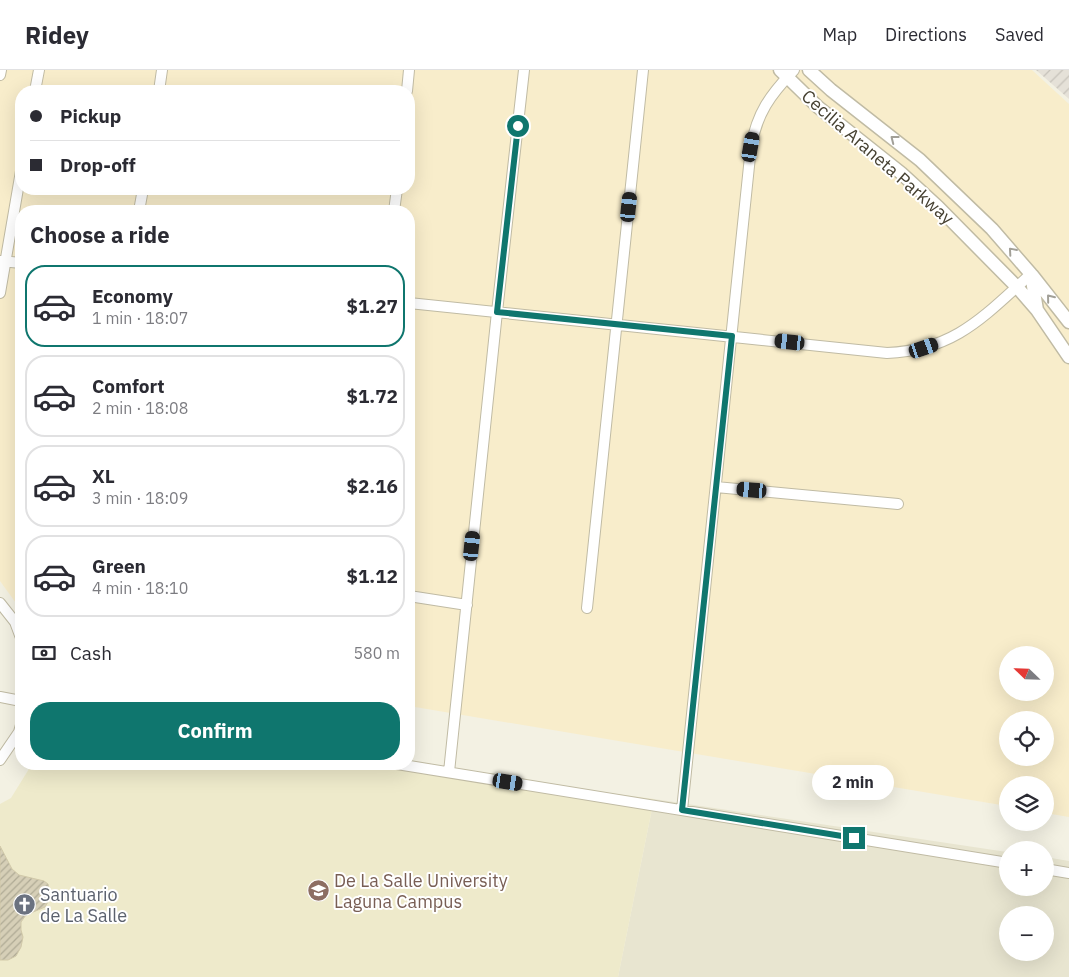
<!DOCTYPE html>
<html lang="en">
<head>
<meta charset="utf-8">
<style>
  :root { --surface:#fff; --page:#f7f7f7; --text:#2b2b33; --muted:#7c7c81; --line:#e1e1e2; --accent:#0f766e }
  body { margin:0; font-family:"IBM Plex Sans",sans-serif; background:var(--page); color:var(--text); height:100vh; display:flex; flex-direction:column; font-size:19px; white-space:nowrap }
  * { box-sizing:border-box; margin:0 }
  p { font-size:16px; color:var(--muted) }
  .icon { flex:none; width:28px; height:28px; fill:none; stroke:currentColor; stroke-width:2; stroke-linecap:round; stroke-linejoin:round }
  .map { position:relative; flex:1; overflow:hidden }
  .drawer { position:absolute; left:15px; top:135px; width:400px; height:565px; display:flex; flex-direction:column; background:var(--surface); border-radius:20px; box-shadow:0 5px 20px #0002 }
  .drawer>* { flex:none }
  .guide { position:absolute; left:15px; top:15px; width:400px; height:110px; border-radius:20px; box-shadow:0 5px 20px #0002; display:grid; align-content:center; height:110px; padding:0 15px; background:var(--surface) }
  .needle { width:32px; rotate:293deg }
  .buttons { position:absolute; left:999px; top:576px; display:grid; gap:10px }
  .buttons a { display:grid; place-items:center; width:55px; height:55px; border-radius:50%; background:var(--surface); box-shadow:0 5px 20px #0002; font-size:25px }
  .end { position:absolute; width:22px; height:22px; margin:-11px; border:6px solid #0f766e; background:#fff; box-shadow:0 0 0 2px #fff }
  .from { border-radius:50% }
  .bubble { position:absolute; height:35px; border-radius:18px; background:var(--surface); box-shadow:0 5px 20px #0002; font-size:16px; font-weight:800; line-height:35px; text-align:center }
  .car { position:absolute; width:15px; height:30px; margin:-15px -8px; border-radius:6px; box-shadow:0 0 4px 1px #0007; background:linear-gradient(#222 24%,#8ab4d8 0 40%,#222 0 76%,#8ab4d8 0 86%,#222 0) }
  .guide b { display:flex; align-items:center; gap:18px; height:48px; font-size:19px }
  .guide b+b { border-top:1px solid var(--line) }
  .guide i { width:12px; height:12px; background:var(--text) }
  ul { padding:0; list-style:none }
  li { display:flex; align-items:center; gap:15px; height:82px; margin:0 10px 8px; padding:0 5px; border:2px solid var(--line); border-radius:20px }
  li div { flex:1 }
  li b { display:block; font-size:19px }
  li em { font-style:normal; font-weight:800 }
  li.current { border-color:var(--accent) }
  li>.icon { width:45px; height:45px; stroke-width:1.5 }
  h2 { padding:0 15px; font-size:22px; line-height:60px }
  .pay { display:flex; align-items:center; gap:12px; height:55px; padding:0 15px; font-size:19px }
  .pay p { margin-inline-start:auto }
  .action { display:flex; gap:10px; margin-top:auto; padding:10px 15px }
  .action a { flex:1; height:58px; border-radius:20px; background:var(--accent); color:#fff; font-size:20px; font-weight:800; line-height:58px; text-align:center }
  header { display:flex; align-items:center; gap:30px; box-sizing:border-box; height:70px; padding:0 25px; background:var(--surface); border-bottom:1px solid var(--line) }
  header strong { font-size:24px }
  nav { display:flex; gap:28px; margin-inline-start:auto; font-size:18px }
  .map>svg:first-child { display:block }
  .residential { fill:#e8e5d0; fill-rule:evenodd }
  .commercial { fill:#f8edcb; fill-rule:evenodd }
  .industrial { fill:url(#industrial-furrows) }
  .education { fill:#eeeacb }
  .building { fill:url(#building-hatch); stroke:#d1c9a9 }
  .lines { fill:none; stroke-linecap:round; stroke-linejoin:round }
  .minor-casing { stroke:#c0bba4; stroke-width:12 }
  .tertiary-casing { stroke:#c0bba4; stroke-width:15 }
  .minor { stroke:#fff; stroke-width:10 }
  .tertiary { stroke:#fff; stroke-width:12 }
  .oneway { stroke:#a2a098 }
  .route { stroke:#0f766e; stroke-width:6 }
  .labels { text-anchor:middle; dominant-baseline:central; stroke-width:4; stroke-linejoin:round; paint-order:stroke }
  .street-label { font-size:18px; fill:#464132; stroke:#fff }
  .education-label { font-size:18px; fill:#785e54; stroke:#fff; text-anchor:start }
  .worship-label { font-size:18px; fill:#5b616d; stroke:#fff; text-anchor:start }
</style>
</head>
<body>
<header>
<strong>Ridey</strong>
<nav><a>Map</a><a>Directions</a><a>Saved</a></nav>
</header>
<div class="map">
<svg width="1069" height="907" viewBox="0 0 1069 907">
  <defs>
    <pattern id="industrial-furrows" width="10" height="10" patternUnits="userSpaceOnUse" patternTransform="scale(1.25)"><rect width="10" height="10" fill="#e5e1d8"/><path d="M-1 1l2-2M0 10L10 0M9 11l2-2" fill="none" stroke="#c6c2ba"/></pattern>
    <pattern id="building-hatch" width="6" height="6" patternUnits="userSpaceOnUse" patternTransform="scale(1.25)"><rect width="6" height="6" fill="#d6cfb7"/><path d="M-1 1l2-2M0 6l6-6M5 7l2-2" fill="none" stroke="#afaa95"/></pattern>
  </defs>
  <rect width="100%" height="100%" fill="#f3f1e3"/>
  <path class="residential" d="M654,729L1007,782L1008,818H1045V787L1069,791V907H618ZM1008,845H1045V882H1008Z"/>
  <path class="commercial" d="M0,0H1032L1069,34V747L1045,743V715H1008L1007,736L409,636V141H21V540L0,511ZM21,21H409V119H21ZM1008,585H1045V622H1008ZM1008,650H1045V688H1008Z"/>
  <path class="industrial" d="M1036,0H1069V29Z"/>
  <path class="education" d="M32,694H406L449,702L654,729L618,907H0V734L11,728Z"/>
  <path class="building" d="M0,776L12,799L19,805L44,811L48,814L50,823L49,830L45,837L26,845L21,852V860L23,867L21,877L16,886L8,890H0Z"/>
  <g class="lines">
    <defs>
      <path id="minor" d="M0,5L1,0
        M35,21L39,0
        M159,21L162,0
        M407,21L409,0
        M139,141L143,119
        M394,141L397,119
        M1,191L21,193
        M0,223L21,101
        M409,233L887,283C955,280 983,247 1031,204
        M716,417L898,434
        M409,526L467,535
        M0,533L15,552L21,568
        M587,538L643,0
        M0,627L21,631
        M0,690L19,662L21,655
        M397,694L1008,793
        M449,702L497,242L524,0
        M682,740L751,77C757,43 770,25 794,0
        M1045,799L1069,803"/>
      <path id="tertiary" d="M780,0L818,37L901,103L938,137L1017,217L1037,240L1069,287
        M809,0L831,20L920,90L992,159L1031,204L1037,240
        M1032,205L1069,252"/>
    </defs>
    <use href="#minor" class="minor-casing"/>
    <use href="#tertiary" class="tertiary-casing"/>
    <use href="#minor" class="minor"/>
    <use href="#tertiary" class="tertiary"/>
  </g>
  <defs><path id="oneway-chevron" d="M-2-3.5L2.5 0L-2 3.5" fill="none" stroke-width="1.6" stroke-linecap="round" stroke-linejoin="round" transform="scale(1.25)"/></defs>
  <g class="oneway">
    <use href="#oneway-chevron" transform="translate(894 69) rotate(-142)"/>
    <use href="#oneway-chevron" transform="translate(1012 181) rotate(-131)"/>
    <use href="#oneway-chevron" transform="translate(1050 228) rotate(-129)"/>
  </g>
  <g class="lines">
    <path class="route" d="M518,56L497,242L732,266L682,740L854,768"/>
  </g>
  <defs>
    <symbol id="university-disc" viewBox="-11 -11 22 22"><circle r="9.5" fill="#8d6e63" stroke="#fff"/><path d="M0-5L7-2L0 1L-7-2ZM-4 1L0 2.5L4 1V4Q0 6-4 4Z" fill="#fff"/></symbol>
    <symbol id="church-disc" viewBox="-11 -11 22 22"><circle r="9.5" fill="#6b7280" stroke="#fff"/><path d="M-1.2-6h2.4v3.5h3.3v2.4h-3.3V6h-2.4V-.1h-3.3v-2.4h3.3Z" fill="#fff"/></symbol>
  </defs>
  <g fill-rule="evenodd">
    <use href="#university-disc" x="306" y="808" width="25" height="25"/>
    <use href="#church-disc" x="12" y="822" width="25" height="25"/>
  </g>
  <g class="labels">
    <g class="street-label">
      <text transform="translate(878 87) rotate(41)">Cecilia Araneta Parkway</text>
    </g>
    <g class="education-label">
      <text x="334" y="810">De La Salle University<tspan x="334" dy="21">Laguna Campus</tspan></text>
    </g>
    <g class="worship-label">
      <text x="40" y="824">Santuario<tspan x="40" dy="21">de La Salle</tspan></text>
    </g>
  </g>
</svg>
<div class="buttons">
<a><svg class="needle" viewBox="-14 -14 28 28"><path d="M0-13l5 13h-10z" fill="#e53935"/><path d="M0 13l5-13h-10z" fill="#7c7c81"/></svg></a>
<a><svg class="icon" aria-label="locate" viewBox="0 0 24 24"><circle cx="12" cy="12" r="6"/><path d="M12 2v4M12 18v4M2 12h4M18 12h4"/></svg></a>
<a><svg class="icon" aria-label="layers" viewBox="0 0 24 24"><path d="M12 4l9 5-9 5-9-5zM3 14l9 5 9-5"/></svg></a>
<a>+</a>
<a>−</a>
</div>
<i class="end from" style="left:518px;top:56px"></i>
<i class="end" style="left:854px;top:768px"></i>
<div class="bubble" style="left:812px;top:695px;width:82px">2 min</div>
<i class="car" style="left:751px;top:77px;rotate:10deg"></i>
<i class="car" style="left:629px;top:137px;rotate:6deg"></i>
<i class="car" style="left:790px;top:272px;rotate:276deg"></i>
<i class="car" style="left:924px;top:278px;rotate:71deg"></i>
<i class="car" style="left:752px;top:420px;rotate:275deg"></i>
<i class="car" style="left:472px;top:476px;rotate:6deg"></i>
<i class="car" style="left:508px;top:712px;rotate:99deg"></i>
<div class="guide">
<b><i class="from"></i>Pickup</b>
<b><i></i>Drop-off</b>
</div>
<section class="drawer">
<h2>Choose a ride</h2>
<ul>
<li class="current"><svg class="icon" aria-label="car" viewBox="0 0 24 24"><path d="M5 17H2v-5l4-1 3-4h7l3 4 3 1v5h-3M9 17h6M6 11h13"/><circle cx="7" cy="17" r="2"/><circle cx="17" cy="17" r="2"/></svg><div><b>Economy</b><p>1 min · 18:07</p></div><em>$1.27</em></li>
<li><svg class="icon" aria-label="car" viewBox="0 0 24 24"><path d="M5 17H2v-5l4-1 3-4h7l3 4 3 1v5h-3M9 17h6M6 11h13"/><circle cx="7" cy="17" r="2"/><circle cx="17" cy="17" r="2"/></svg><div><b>Comfort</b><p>2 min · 18:08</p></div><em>$1.72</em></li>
<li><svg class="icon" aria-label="car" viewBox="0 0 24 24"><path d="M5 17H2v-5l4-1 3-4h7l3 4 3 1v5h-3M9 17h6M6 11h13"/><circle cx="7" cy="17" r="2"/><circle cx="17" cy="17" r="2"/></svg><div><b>XL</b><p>3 min · 18:09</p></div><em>$2.16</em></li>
<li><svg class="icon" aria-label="car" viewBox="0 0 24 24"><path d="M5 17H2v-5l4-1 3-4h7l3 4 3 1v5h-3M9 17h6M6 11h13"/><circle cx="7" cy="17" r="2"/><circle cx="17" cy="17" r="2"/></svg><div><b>Green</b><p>4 min · 18:10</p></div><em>$1.12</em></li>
</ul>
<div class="pay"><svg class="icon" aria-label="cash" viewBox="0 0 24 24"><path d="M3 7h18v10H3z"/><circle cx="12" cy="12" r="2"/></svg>Cash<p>580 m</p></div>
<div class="action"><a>Confirm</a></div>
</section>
</div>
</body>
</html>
